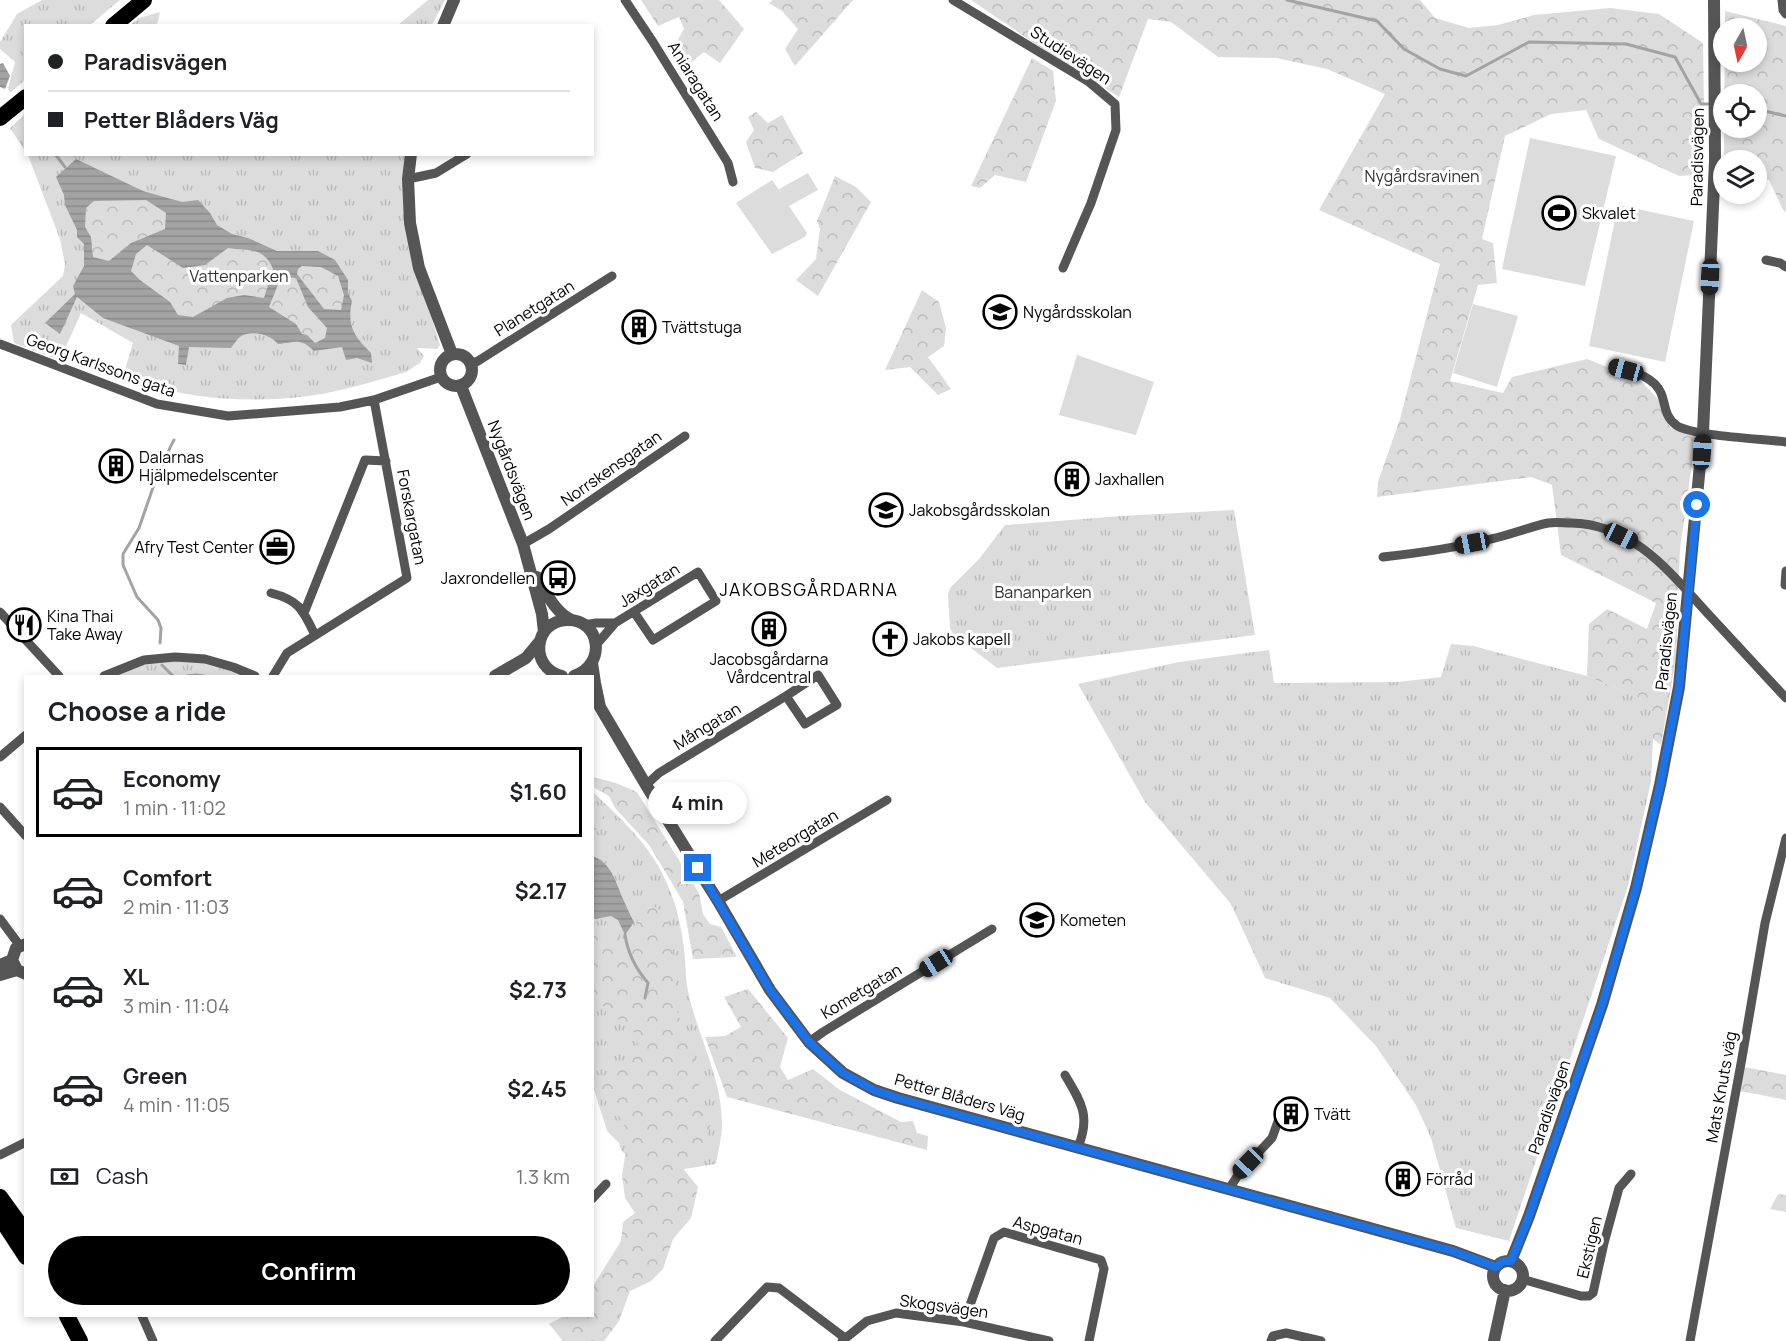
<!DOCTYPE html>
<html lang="en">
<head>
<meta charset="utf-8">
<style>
  :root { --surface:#fff; --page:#f6f6f6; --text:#202124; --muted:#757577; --line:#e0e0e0; --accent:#000 }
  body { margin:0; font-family:Manrope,sans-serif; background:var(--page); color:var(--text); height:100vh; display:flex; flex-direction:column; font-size:22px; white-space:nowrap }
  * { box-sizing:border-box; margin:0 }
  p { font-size:20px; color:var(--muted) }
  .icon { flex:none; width:33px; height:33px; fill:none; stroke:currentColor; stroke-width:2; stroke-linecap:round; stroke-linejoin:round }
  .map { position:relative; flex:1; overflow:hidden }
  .panel { position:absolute; left:24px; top:675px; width:570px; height:642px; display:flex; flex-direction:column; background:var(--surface); border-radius:0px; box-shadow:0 3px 9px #0003 }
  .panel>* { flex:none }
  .hud { position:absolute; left:24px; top:24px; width:570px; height:132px; border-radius:0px; box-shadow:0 3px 9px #0003; display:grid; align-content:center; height:132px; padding:0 24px; background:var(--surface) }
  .needle { width:39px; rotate:189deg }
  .fabs { position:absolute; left:1713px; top:18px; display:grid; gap:12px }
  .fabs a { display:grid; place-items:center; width:54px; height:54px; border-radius:50%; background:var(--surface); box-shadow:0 3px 9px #0003; font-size:30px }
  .end { position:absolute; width:27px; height:27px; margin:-14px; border:8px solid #1a73e8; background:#fff; box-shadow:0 0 0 3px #fff }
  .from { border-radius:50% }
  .bubble { position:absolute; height:42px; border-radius:21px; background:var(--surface); box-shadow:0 3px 9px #0003; font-size:20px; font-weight:700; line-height:42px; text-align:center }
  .car { position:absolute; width:18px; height:36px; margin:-18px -9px; border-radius:8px; box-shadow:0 0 4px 2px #0007; background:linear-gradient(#222 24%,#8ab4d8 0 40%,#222 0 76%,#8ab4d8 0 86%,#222 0) }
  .hud b { display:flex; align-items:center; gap:21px; height:57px; font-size:22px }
  .hud b+b { border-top:2px solid var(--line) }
  .hud i { width:15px; height:15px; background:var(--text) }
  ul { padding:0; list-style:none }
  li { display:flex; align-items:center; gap:18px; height:90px; margin:0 12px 9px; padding:0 12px; border:3px solid transparent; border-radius:0px }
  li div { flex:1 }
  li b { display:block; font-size:22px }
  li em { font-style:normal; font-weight:700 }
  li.on { border-color:var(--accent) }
  li>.icon { width:54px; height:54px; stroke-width:1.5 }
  h2 { padding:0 24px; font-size:27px; line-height:72px }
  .pay { display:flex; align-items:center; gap:15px; height:66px; padding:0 24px; font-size:22px }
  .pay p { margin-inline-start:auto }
  .primary-button { display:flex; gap:12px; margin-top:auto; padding:12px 24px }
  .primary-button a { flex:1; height:69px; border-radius:36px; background:var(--accent); color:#fff; font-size:24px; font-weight:700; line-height:69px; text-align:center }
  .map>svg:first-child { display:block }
  .grass { fill:url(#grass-tufts) }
  .forest { fill:url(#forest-crowns) }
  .garden { fill:#dcdcdc }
  .water { fill:url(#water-rules); fill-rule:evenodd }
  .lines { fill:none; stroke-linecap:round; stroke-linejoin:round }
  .stream { stroke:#a3a3a3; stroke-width:3 }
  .minor { stroke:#555; stroke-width:9 }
  .tertiary { stroke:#555; stroke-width:12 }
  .trunk { stroke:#000; stroke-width:16 }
  .route { stroke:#1a73e8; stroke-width:8 }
  .labels { text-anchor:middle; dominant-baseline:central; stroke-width:6; stroke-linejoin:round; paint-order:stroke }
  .street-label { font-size:16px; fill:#000; stroke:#fff }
  .park-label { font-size:16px; fill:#333; stroke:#fff }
  .poi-label { font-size:16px; fill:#000; stroke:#fff; text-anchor:start }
  .neighbourhood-label { font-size:18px; letter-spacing:1.5px; fill:#000; stroke:#fff }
</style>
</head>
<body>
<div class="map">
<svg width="1786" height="1341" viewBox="0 0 1786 1341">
  <defs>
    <pattern id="grass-tufts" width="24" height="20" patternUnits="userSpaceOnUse" patternTransform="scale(1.5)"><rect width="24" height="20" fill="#dcdcdc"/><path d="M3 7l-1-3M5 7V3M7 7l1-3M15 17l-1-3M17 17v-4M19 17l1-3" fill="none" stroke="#bbb"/></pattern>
    <pattern id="forest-crowns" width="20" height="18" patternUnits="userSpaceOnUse" patternTransform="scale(1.5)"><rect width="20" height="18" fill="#dcdcdc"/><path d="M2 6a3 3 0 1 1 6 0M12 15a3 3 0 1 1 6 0" fill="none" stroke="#bbb"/></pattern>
    <pattern id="water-rules" width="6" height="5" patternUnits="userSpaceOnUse" patternTransform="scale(1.5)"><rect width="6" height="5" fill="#a3a3a3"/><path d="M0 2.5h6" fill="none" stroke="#8b8b8b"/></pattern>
  </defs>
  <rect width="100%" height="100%" fill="#fff"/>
  <path class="grass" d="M42,0H120L90,25L26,26L25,80L10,93L8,88L15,62L0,49V42L17,14Z
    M428,0H445L432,25H398Z
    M160,12L157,25H130L139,18Z
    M25,114V113V151L10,128Z
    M405,154L428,306L440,345L437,349L417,348L424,356L420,363L406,372C374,381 341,392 308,396C248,404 179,399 123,376L133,343L81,313L60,360L14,343L11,325L63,276L65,264L60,239L28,155Z
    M1234,510L1255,635L997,668L953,634L950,628L948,595L950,588L979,559L1005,525L1121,516Z
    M1451,644L1473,646L1587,676L1653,703V739L1651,781L1628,886L1509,1241L1456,1228L1431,1138L1416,1105L1376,1046L1330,998L1265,978L1231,904L1145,802L1078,684L1179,662L1269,650L1274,683L1398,682L1441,677Z
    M205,659L255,676H104L144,660Z
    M592,791C618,816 647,842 663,875C675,899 681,923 684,949C686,963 685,977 688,991C697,1035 722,1077 722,1124C722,1137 718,1151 716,1164L665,1172L622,1152L619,1143L607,1131L592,1083Z"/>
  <path class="forest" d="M641,0H719L744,29L720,63L704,52L685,67L672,50L684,29L679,17L658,26Z
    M773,0H853L795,66L785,49L798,29L782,11L769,3Z
    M971,0H1420L1435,18L1469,28L1498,25L1534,15L1610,8L1659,14L1703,43L1705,174L1679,176L1599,139L1586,110L1551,114L1505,136L1482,239L1493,243L1497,283L1478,285L1450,381L1503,393L1512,377L1587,359L1640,380L1658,399L1670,428L1696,435L1680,549L1676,658L1661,745L1653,739L1652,703L1587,676L1589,624L1607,609L1647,629L1656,603L1561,555L1552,485L1531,477L1377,497L1378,482L1400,419L1440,264L1319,210L1385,94L1327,69L1276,58L1218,57L1171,22L1148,19L1119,97L1037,45Z
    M1725,11L1786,26V212L1783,210L1769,180L1757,181L1756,160H1724V128H1756V94H1724L1725,62H1756V28H1725Z
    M1032,58L1053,71L1056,101L1026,182L995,175L980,188L971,186Z
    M756,112L768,123L782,115L803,153L773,172L755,168L746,142L754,130L748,117Z
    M835,176L856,187L871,202L818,296L796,280L816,259L820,229L817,221Z
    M146,200L166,213L165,229L131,243L109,261L93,257L91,237L85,227L86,208L94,201Z
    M147,245L163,256L205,265L228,248C249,251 264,247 273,268L264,298L244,295L210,308L193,317L178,315L170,302L140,280L131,271L136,254Z
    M302,266L321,267L338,276L344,295L341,310L324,309L297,274L298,269Z
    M281,277L295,278L308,307L327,328L325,338L315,343L269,307Z
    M922,290L939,302L946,328L944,346L928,357L951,389L938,395L910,367L885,370Z
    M593,777L616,783L637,792L699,893L703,914L710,924L721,927L737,957L693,959L683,902L666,873L649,845L615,808L609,796L593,787Z
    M593,804L610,823L596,830L593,836Z
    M644,906H653L667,914L677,978L672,996L698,1072L700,1108L711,1123L700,1158L681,1166L698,1187L691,1218L673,1239L663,1269L651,1281L630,1291L619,1321L604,1341H563L549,1324L564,1316H592L593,1286L621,1241L623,1222L635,1213L625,1198L622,1175L628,1138L623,1121L603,1097L601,1083L617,1068L639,1053L636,1034L612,1013L593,999L592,930L617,934L636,948L637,922Z
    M748,989L788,1038L780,1067L788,1080L813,1069L840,1090L901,1122L913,1121L917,1133L928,1136L927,1150L727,1097L705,1037L725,1036L741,1027L724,997Z
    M1744,1067L1786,1075V1100L1740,1091Z
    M1778,1194L1786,1195V1212L1770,1209Z"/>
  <path class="garden" d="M1530,138L1616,156L1585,286L1502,269Z
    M808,173L818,190L789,206L807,233L805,237L772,254L736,203L772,180L782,194L779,189Z
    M1618,205L1694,221L1665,362L1589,346Z
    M1473,304L1518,316L1497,387L1453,373Z
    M1077,355L1154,382L1136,435L1059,415Z
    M1078,568V595L1025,597L1024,570Z"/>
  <path class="water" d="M3,63L10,76L5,89L0,87V64Z
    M76,159L143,191L182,202L198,200L210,213L217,225L232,234L248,238L277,251H318L335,260L348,280V293L352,301C347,326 353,335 371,353L372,363L357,358L346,360L342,347L314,351C299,337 296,343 278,344C270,334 252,330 241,336C237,339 234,344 231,348L189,347L186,365L178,364L179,346L103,318L77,297L60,334L45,323L75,294L73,286L84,266V244L77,237V230L65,205L64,195L56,177ZM146,200L166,213L165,229L131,243L109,261L93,257L91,237L85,227L86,208L94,201ZM147,245L183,268L205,265L228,248C249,251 264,247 273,269L264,298L244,295L227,298L193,317L178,315L170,302L140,280L131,271L136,254ZM302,266L321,267L338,276L344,295L341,310L324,309L297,274L298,269ZM281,277L296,278L308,307L327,328L325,338L315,343L307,335L302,334L296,324L269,307Z
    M592,856C612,862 616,884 624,901C627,908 630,915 634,922L625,935L618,920L611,916L595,919L593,917Z"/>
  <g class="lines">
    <path class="stream" d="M1287,0L1377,21L1404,49L1440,69L1466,76L1529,42L1626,44L1675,57L1701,104H1713
      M1756,109L1786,116
      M55,154L65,167
      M160,643L161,628L158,620L137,597L123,565V554L139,528L158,473C166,463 167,451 174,440
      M162,665L173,676
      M187,676L196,675L204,676
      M625,935C628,954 635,968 648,983L645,998"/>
    <path class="minor" d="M625,0L653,42L728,163L733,182
      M953,0L1089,82L1115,104L1116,130L1091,203L1063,268
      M1782,0L1783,10L1786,14
      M408,179L436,173L467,154
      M1766,260L1780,263L1786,267
      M0,344L157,404L228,416L340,407L374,400L441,377
      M471,364L478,361L612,276
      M1613,366C1630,371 1653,375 1661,393C1666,405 1664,416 1676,425C1690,436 1765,439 1786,442
      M523,544L549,529L685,436
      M1383,557C1419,553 1455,548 1491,539C1510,535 1529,527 1548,523C1556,522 1564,523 1571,523C1635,524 1672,575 1711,617C1736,644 1761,671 1786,698
      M1785,585L1786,571
      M271,593C299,600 303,610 315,635
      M0,612L59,676
      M304,613L365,460L386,461
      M584,625L596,623H615
      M596,645L615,623L698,572L716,601L653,640L634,612
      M104,676L144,660L175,657L205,659L233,667L255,676
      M273,676L287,653L407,578L374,400
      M0,757L26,735
      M646,785L659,773L786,696L805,724L837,705L818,675L786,696
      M0,807L26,836
      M718,901L887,800
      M0,919L20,946
      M809,1042L823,1032L992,929
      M1065,1075C1081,1102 1091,1116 1078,1147
      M0,1155L26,1142
      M1229,1189L1240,1172L1272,1138L1285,1102
      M592,1199L606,1184
      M1522,1279L1581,1296H1589L1593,1293L1604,1243L1619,1188L1631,1174
      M142,1316L153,1341
      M964,1322L994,1238L1004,1232L1101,1260L1104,1269L1089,1341
      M715,1341L767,1287L779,1288L845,1338
      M842,1341L867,1321L896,1313L964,1322L1049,1341
      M1271,1341L1273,1336L1286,1333L1321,1341
      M1690,1341L1742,1058L1765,923L1786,838"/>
    <path class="tertiary" d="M443,26L454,0
      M411,154L408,179L410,223L419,268L452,354
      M440 370a16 16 0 1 1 32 0a16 16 0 1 1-32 0Z
      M461,386L523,544L542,614L544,632
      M537,577C546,592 555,613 572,620
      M592,663L595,683L600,707L646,785L718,901L770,990L809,1042L843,1073L874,1090L898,1098L1453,1251L1496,1267
      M495,676L526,658L540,641
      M562,676C529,668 533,621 567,620C601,619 607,665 574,676
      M26,944L16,948L12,960L17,970L26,974
      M0,965L12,960
      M0,975L17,970
      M1511,1261L1529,1216L1602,1005L1636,888L1660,785L1679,687L1703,433L1715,161L1714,0
      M1493 1276a15 15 0 1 1 30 0a15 15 0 1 1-30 0Z
      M1494,1341L1505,1290"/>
    <path class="trunk" d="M113,26L144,0
      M0,118L26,97
      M0,1197L26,1233
      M0,1217L26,1257
      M67,1316L80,1341"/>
  </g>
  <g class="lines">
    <path class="route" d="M698,868L770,990L809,1042L843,1073L874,1090L898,1098L1453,1251L1496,1267L1503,1261H1511L1529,1216L1602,1005L1636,888L1660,785L1679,687L1697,505"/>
  </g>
  <defs>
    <symbol id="stadium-ring" viewBox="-11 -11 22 22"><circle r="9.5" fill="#fff" stroke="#000" stroke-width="1.5"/><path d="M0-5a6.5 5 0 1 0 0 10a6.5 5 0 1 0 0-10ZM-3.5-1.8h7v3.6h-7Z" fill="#000"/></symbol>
    <symbol id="school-ring" viewBox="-11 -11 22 22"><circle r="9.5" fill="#fff" stroke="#000" stroke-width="1.5"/><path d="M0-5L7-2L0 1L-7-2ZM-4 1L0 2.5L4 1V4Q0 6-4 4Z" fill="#000"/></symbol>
    <symbol id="building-ring" viewBox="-11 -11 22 22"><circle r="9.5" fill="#fff" stroke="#000" stroke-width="1.5"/><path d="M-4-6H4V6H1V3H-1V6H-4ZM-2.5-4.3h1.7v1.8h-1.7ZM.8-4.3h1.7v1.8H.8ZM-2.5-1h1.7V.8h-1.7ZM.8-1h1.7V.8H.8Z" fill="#000"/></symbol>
    <symbol id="university-ring" viewBox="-11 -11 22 22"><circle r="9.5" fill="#fff" stroke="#000" stroke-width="1.5"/><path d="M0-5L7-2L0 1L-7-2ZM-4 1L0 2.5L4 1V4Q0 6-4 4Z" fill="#000"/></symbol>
    <symbol id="office-ring" viewBox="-11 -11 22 22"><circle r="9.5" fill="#fff" stroke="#000" stroke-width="1.5"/><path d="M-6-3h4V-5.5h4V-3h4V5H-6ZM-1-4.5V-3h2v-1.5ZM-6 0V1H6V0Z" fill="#000"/></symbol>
    <symbol id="bus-ring" viewBox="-11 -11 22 22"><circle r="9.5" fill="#fff" stroke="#000" stroke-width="1.5"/><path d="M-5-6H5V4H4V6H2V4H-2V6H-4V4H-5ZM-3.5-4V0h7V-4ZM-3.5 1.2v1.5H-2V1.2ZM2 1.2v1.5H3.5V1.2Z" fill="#000"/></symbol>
    <symbol id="restaurant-ring" viewBox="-11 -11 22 22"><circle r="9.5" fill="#fff" stroke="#000" stroke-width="1.5"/><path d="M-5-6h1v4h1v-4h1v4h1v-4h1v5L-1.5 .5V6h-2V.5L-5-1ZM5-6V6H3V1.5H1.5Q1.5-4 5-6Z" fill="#000"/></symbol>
    <symbol id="church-ring" viewBox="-11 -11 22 22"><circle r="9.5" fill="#fff" stroke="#000" stroke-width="1.5"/><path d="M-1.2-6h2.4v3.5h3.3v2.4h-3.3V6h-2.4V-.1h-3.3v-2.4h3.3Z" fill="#000"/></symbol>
  </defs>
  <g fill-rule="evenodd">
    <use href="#stadium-ring" x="1540" y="194" width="38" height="38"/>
    <use href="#school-ring" x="981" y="293" width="38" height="38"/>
    <use href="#building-ring" x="620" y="308" width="38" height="38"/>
    <use href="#building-ring" x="97" y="447" width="38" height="38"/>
    <use href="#building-ring" x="1053" y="460" width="38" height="38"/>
    <use href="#university-ring" x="867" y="491" width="38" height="38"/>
    <use href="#office-ring" x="258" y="528" width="38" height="38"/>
    <use href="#bus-ring" x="539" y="559" width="38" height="38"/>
    <use href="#restaurant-ring" x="5" y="606" width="38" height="38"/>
    <use href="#building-ring" x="750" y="610" width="38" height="38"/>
    <use href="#church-ring" x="871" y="620" width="38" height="38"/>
    <use href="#school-ring" x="1018" y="901" width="38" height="38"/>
    <use href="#building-ring" x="1272" y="1095" width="38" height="38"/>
    <use href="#building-ring" x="1384" y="1160" width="38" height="38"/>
  </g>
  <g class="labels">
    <g class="street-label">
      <text transform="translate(1071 55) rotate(33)">Studievägen</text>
      <text transform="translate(696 81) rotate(58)">Aniaragatan</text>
      <text transform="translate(1697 157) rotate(-89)">Paradisvägen</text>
      <text transform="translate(534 308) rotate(-32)">Planetgatan</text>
      <text transform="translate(101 365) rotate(20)">Georg Karlssons gata</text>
      <text transform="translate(611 468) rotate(-35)">Norrskensgatan</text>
      <text transform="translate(512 470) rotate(69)">Nygårdsvägen</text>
      <text transform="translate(412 517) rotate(79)">Forskargatan</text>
      <text transform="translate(649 585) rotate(-32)">Jaxgatan</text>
      <text transform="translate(1666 641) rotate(-84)">Paradisvägen</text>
      <text transform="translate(707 726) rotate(-31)">Mångatan</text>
      <text transform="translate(795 838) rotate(-31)">Meteorgatan</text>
      <text transform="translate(861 991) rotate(-31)">Kometgatan</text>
      <text transform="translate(1721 1087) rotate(-80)">Mats Knuts väg</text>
      <text transform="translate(960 1097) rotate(16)">Petter Blåders Väg</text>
      <text transform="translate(1549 1107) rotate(-71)">Paradisvägen</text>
      <text transform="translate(1048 1230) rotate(15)">Aspgatan</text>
      <text transform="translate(1589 1247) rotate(-77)">Ekstigen</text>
      <text transform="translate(944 1306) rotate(8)">Skogsvägen</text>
    </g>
    <g class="park-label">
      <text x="1422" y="176">Nygårdsravinen</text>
      <text x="239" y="276">Vattenparken</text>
      <text x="1043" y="592">Bananparken</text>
    </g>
    <g class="poi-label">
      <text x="1582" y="213">Skvalet</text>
      <text x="1023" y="312">Nygårdsskolan</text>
      <text x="662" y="327">Tvättstuga</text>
      <text x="139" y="457">Dalarnas<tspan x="139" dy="18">Hjälpmedelscenter</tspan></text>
      <text x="1095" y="479">Jaxhallen</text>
      <text x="909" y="510">Jakobsgårdsskolan</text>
      <text x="254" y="547" text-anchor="end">Afry Test Center</text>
      <text x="535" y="578" text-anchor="end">Jaxrondellen</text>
      <text x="47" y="616">Kina Thai<tspan x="47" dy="18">Take Away</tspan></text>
      <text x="913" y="639">Jakobs kapell</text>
      <text x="769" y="659" text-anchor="middle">Jacobsgårdarna<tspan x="769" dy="18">Vårdcentral</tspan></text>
      <text x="1060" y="920">Kometen</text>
      <text x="1314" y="1114">Tvätt</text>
      <text x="1426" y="1179">Förråd</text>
    </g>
    <g class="neighbourhood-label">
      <text x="809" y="589">JAKOBSGÅRDARNA</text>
    </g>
  </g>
</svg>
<div class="fabs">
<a><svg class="needle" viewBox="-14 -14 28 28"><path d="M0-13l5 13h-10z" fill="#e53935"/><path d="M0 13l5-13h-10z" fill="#757577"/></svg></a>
<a><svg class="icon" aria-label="locate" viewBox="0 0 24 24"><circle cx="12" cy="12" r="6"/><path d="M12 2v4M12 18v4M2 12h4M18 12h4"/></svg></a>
<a><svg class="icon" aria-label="layers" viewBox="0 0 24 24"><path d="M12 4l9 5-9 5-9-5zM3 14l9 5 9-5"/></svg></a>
</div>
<i class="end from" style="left:1697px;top:505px"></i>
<i class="end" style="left:698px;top:868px"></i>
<div class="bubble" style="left:648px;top:782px;width:99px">4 min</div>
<i class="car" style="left:1710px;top:277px;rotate:183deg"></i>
<i class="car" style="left:1626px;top:370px;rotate:285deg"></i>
<i class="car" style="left:1702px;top:452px;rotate:4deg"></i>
<i class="car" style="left:1621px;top:536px;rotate:116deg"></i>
<i class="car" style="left:1472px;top:543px;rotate:259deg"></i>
<i class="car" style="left:936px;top:963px;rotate:238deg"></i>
<i class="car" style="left:1248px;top:1163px;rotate:224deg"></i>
<div class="hud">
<b><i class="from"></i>Paradisvägen</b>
<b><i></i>Petter Blåders Väg</b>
</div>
<section class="panel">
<h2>Choose a ride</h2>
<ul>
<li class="on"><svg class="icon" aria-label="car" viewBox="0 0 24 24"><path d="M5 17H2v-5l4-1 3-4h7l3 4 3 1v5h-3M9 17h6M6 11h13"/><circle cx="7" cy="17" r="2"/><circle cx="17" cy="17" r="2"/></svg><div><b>Economy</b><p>1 min · 11:02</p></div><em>$1.60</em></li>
<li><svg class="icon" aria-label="car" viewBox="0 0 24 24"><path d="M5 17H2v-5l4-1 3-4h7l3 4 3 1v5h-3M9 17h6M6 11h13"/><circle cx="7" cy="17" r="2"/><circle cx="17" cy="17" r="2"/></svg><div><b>Comfort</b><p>2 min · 11:03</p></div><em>$2.17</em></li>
<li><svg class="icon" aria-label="car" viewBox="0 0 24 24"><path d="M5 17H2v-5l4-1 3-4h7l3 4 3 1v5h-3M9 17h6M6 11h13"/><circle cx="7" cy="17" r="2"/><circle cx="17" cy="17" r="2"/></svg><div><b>XL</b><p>3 min · 11:04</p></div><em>$2.73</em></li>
<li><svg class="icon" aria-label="car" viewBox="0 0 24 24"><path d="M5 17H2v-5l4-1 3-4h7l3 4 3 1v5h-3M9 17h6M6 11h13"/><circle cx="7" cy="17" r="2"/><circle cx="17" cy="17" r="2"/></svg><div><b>Green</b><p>4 min · 11:05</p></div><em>$2.45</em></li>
</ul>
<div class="pay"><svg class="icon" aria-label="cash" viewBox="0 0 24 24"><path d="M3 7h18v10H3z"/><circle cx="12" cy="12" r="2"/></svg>Cash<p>1.3 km</p></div>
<div class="primary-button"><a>Confirm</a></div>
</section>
</div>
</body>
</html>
